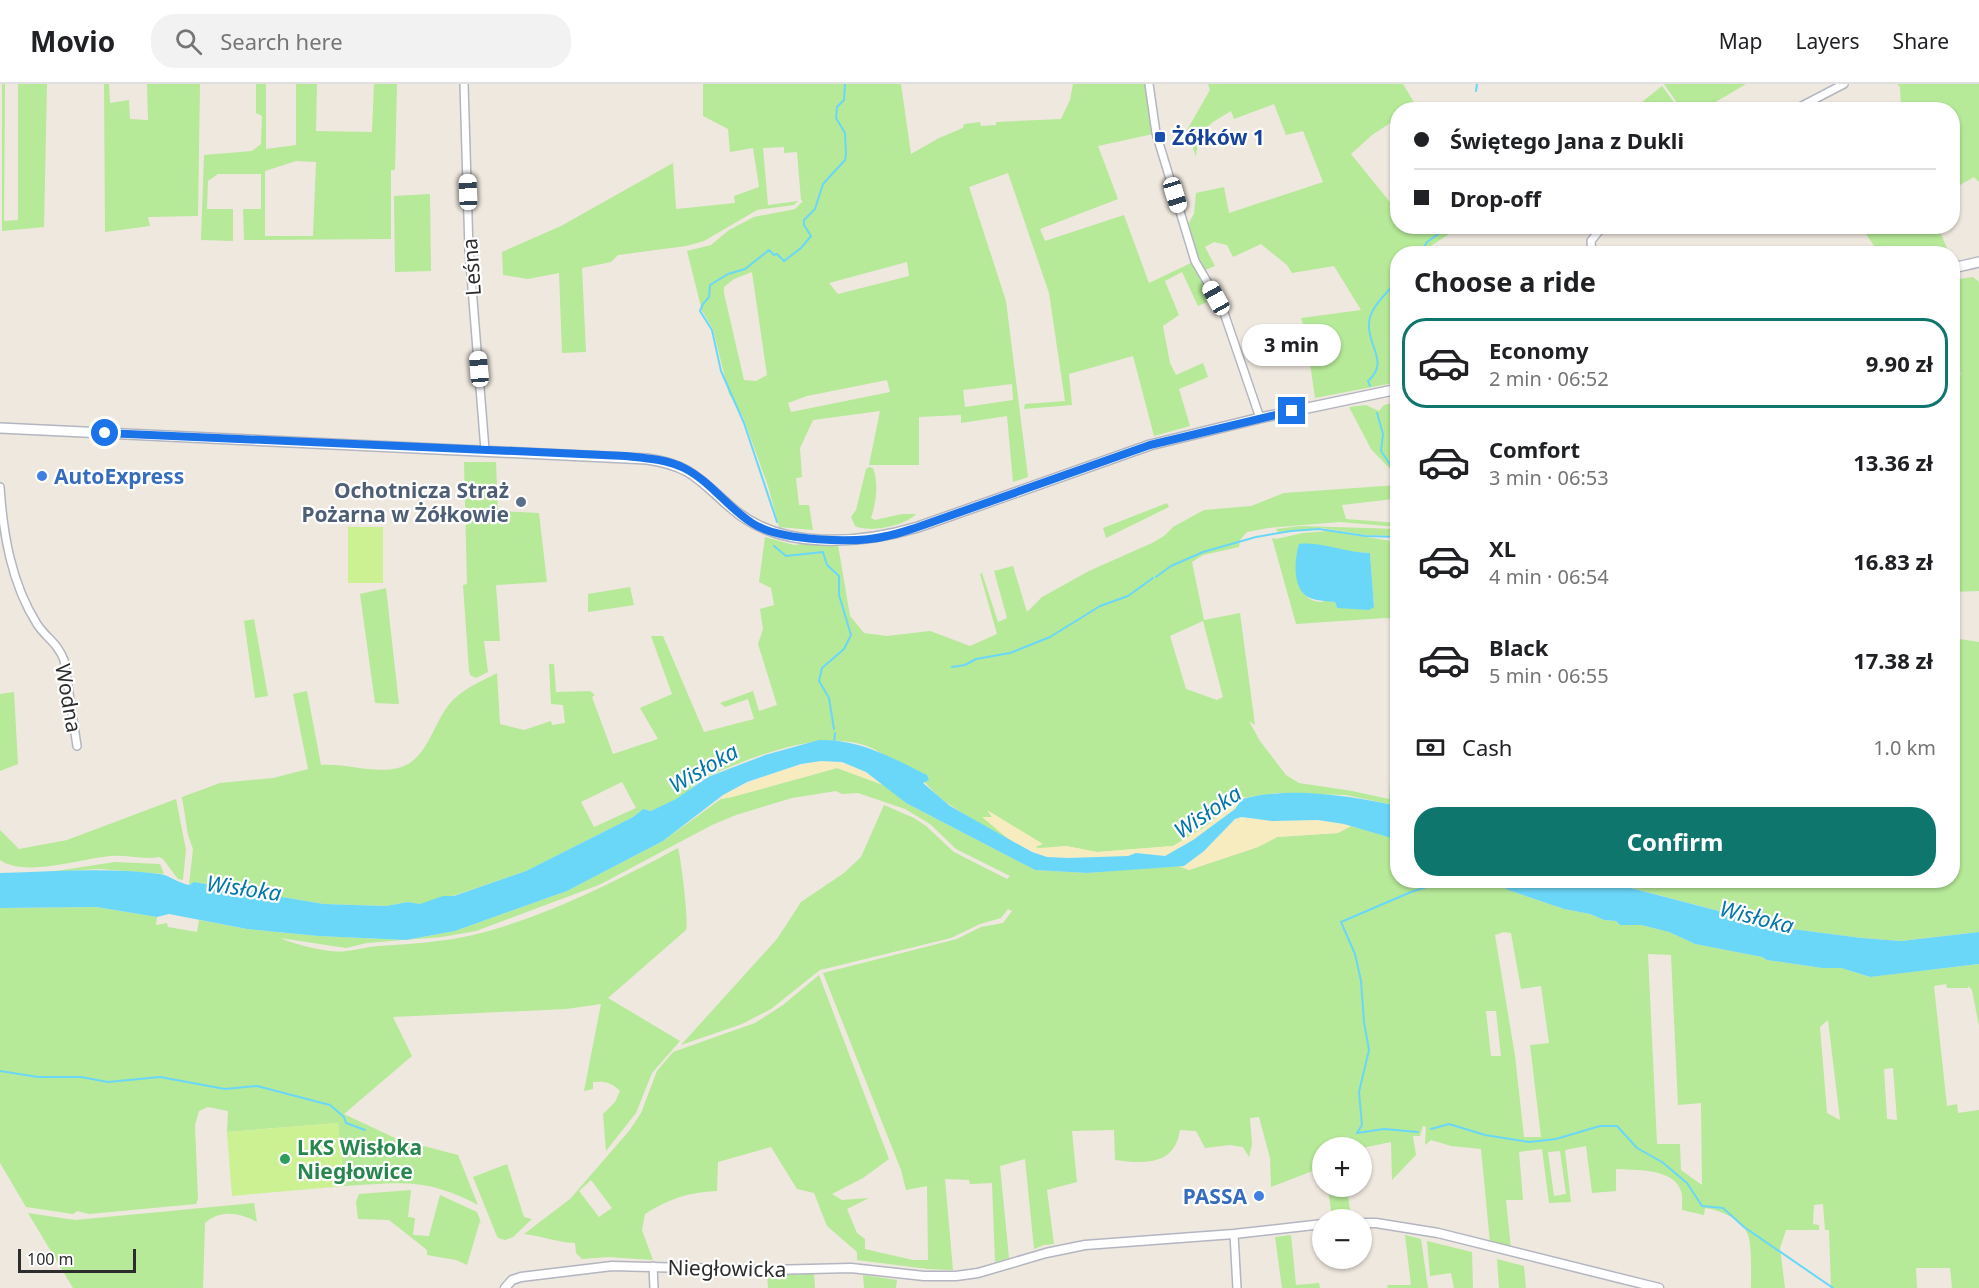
<!DOCTYPE html>
<html lang="en">
<head>
<meta charset="utf-8">
<style>
  :root { --surface:#fff; --page:#f2f2f2; --text:#202124; --muted:#757577; --line:#e0e0e0; --accent:#0f766e }
  body { margin:0; font-family:"Noto Sans",sans-serif; background:var(--page); color:var(--text); height:100vh; display:flex; flex-direction:column; font-size:22px; white-space:nowrap }
  * { box-sizing:border-box; margin:0 }
  p { font-size:20px; color:var(--muted) }
  .icon { flex:none; width:33px; height:33px; fill:none; stroke:currentColor; stroke-width:2; stroke-linecap:round; stroke-linejoin:round }
  .map { position:relative; flex:1; overflow:hidden }
  .details { position:absolute; left:1390px; top:162px; width:570px; height:642px; display:flex; flex-direction:column; background:var(--surface); border-radius:24px; box-shadow:0 2px 4px #0004 }
  .details>* { flex:none }
  .banner { position:absolute; left:1390px; top:18px; width:570px; height:132px; border-radius:24px; box-shadow:0 2px 4px #0004; display:grid; align-content:center; height:132px; padding:0 24px; background:var(--surface) }
  .tools { position:absolute; left:1312px; top:1053px; display:grid; gap:12px }
  .tools a { display:grid; place-items:center; width:60px; height:60px; border-radius:50%; background:var(--surface); box-shadow:0 2px 4px #0004; font-size:30px }
  .scale { position:absolute; left:18px; bottom:15px; width:118px; box-sizing:border-box; padding-left:6px; border:3px solid #2d2d2d; border-top:0; font-size:16px; line-height:21px; white-space:nowrap; color:#2d2d2d; -webkit-text-stroke:4px #fff; paint-order:stroke }
  .end { position:absolute; width:27px; height:27px; margin:-14px; border:8px solid #1a73e8; background:#fff; box-shadow:0 0 0 3px #fff }
  .from { border-radius:50% }
  .bubble { position:absolute; height:42px; border-radius:21px; background:var(--surface); box-shadow:0 2px 4px #0004; font-size:20px; font-weight:700; line-height:42px; text-align:center }
  .car { position:absolute; width:18px; height:36px; margin:-18px -9px; border-radius:8px; box-shadow:0 0 4px 2px #0007; background:linear-gradient(#fff 24%,#345 0 40%,#fff 0 76%,#345 0 86%,#fff 0) }
  .banner b { display:flex; align-items:center; gap:21px; height:57px; font-size:22px }
  .banner b+b { border-top:2px solid var(--line) }
  .banner i { width:15px; height:15px; background:var(--text) }
  ul { padding:0; list-style:none }
  li { display:flex; align-items:center; gap:18px; height:90px; margin:0 12px 9px; padding:0 12px; border:3px solid transparent; border-radius:24px }
  li div { flex:1 }
  li b { display:block; font-size:22px }
  li em { font-style:normal; font-weight:700 }
  li.current { border-color:var(--accent) }
  li>.icon { width:54px; height:54px; stroke-width:1.5 }
  h2 { padding:0 24px; font-size:27px; line-height:72px }
  .pay { display:flex; align-items:center; gap:15px; height:66px; padding:0 24px; font-size:22px }
  .pay p { margin-inline-start:auto }
  .primary-button { display:flex; gap:12px; margin-top:auto; padding:12px 24px }
  .primary-button a { flex:1; height:69px; border-radius:24px; background:var(--accent); color:#fff; font-size:24px; font-weight:700; line-height:69px; text-align:center }
  header { display:flex; align-items:center; gap:36px; box-sizing:border-box; height:84px; padding:0 30px; background:var(--surface); border-bottom:2px solid var(--line) }
  header strong { font-size:28px }
  nav { display:flex; gap:33px; margin-inline-start:auto; font-size:21px }
  .search { width:420px; height:54px; background:var(--page); display:flex; align-items:center; gap:15px; box-sizing:border-box; padding:0 21px; border-radius:24px; color:var(--muted); font-size:22px }
  .map>svg:first-child { display:block }
  .green { fill:#b6e998; fill-rule:evenodd }
  .sand { fill:#f6ecc0 }
  .pitch { fill:#ccf193 }
  .water { fill:#6bd7f8 }
  .lines { fill:none; stroke-linecap:round; stroke-linejoin:round }
  .stream { stroke:#6bd7f8; stroke-width:2 }
  .minor-casing { stroke:#b3b6c1; stroke-width:10 }
  .tertiary-casing { stroke:#b3b6c1; stroke-width:11 }
  .secondary-casing { stroke:#b3b6c1; stroke-width:12 }
  .minor { stroke:#fff; stroke-width:7 }
  .tertiary { stroke:#fff; stroke-width:8 }
  .secondary { stroke:#fff; stroke-width:9 }
  .route { stroke:#1a73e8; stroke-width:8 }
  .transit-dot { fill:#1a4fb4; stroke:#fff; stroke-width:2 }
  .shop-dot { fill:#3f7fe0; stroke:#fff; stroke-width:2 }
  .service-dot { fill:#5c6f8a; stroke:#fff; stroke-width:2 }
  .leisure-dot { fill:#2e9e5b; stroke:#fff; stroke-width:2 }
  .labels { text-anchor:middle; dominant-baseline:central; stroke-width:4.5; stroke-linejoin:round; paint-order:stroke }
  .transit-label { font-size:21px; font-weight:bold; fill:#164399; stroke:#fff; text-anchor:start }
  .street-label { font-size:21px; fill:#2d2d2d; stroke:#fff }
  .shop-label { font-size:21px; font-weight:bold; fill:#366cbe; stroke:#fff; text-anchor:start }
  .service-label { font-size:21px; font-weight:bold; fill:#4e5e75; stroke:#fff; text-anchor:end }
  .leisure-label { font-size:21px; font-weight:bold; fill:#27864d; stroke:#fff; text-anchor:start }
  .water-label { font-size:22px; font-style:italic; fill:#0376ab; stroke:#fff }
</style>
</head>
<body>
<header>
<strong>Movio</strong>
<div class="search"><svg class="icon" aria-label="search" viewBox="0 0 24 24"><circle cx="10" cy="10" r="6"/><path d="M15 15l6 6"/></svg>Search here</div>
<nav><a>Map</a><a>Layers</a><a>Share</a></nav>
</header>
<div class="map">
<svg width="1979" height="1204" viewBox="0 0 1979 1204">
  <rect width="100%" height="100%" fill="#efe8df"/>
  <path class="green" d="M2,0H5L4,137L18,136V0H47L44,143L2,147Z
    M104,0H109L110,19L129,16L130,35L148,36L147,0H200L198,132L148,133L150,142L105,148Z
    M256,0H266V65L296,61V0H317L316,47L372,48L374,0H397L395,86H391V155L244,156L243,125H261V90H218L208,97L207,125H233V157L201,156L204,71L252,67L261,60L262,32L256,29ZM296,77L316,78L313,152H265V87Z
    M703,0H901L911,70L939,54L963,44L964,40L980,38L981,42L996,41V38L1061,35L1070,16L1073,0H1147L1153,50L1098,62L1118,115L1040,145L1045,157L1124,131L1149,199L1193,178L1214,215L1198,222L1182,188L1165,197L1179,231L1163,242L1170,279L1176,291L1203,279L1208,293L1179,305L1190,342L1154,352L1133,272L1069,290L1072,321L1024,325L1025,320L1065,317L1049,209L1008,89L969,103L1006,217L1028,393L1013,398L1007,332L961,339V331L919,333V381H869L880,327L813,336L800,364L802,393L796,394L799,421H809L813,446L779,443L768,402L743,333L729,310L713,245L702,227L687,167L711,161L729,146L754,133L795,125L803,117L801,116L797,68L784,69V63L763,64L768,121L798,117L794,121L757,126L704,157L686,162L618,171L611,178L582,184L586,268L562,269L559,189L528,195L503,191L502,168L561,142L673,79L676,125L735,119L734,112L759,103L753,64L730,68L728,45L703,32ZM907,178L909,192L838,210L829,199ZM752,188L767,291L756,297L744,296L724,209V203L734,195ZM887,296L890,308L791,328L788,319L807,312ZM1012,300L1013,316L965,323L963,306Z
    M1208,0H1403L1418,25L1398,26V34L1372,51L1351,70L1398,128V142L1410,145L1413,142L1460,143L1423,167L1424,169L1398,170V259L1395,265L1398,298L1315,314L1306,251L1301,234L1361,226L1334,182L1292,189L1287,181L1261,160L1233,173L1227,161L1214,158L1205,163L1215,182L1205,186L1197,170L1188,140L1194,130L1196,109L1224,103L1229,129L1323,98L1303,47L1286,51L1274,20L1234,35L1231,27C1208,41 1199,44 1196,73L1187,46L1210,6Z
    M1664,0H1746L1704,25L1682,26Z
    M1897,0H1979V98L1974,93L1953,105V26L1901,25L1900,3Z
    M1662,2L1679,25H1640L1637,22Z
    M430,110L431,187L395,188L394,112Z
    M1861,143H1938L1949,169H1879Z
    M1973,193L1979,198V507L1953,508V295L1961,290L1953,275V196Z
    M1398,318V399L1391,386L1371,365L1349,323L1366,321L1379,327L1384,321Z
    M464,378H496L498,427L539,429L547,498L496,501L500,557H484L488,588L476,594L470,591L469,587L463,501L467,500Z
    M869,383L873,384C879,399 876,419 871,434L875,436L902,430H916C905,442 869,449 855,442L851,433L856,426L866,385Z
    M1398,401V437L1393,415L1342,421L1346,435L1398,439V443L1340,438L1268,444L1247,448L1240,456L1239,463L1203,471L1192,478L1204,536L1240,529L1255,641L1249,637L1260,657L1286,691L1299,699L1352,707L1389,715L1398,553V722L1346,711L1276,709L1236,715L1205,743L1173,762L1097,768L1066,762L1040,765L1034,763L1042,760L988,728L992,733H984L1012,758C993,746 972,736 953,723C942,716 931,706 923,696C917,690 881,669 872,664C825,643 754,672 709,692C699,697 692,704 683,711C674,718 662,722 651,727L643,725L633,733L526,787L456,811L420,820L408,818L386,822L324,820L194,798L189,801L193,765L188,751L182,713L220,699L273,694L308,685L293,610L307,607L321,681C347,679 372,690 398,684C429,677 433,635 454,615C467,603 482,597 497,589L500,640L524,646L551,637L552,641L565,639L563,621L551,620L549,580H554L556,608L590,607L595,611L592,613L613,670L658,655L640,624L672,610L651,552H663L704,648L754,635L748,615L725,623L720,619L753,607L759,627L777,621L758,560L763,545L760,525L774,521L771,504L759,498L765,453L794,461L837,455L850,532L864,549L887,552L930,547L970,562L997,550L980,490L982,489L998,538L1007,534L994,487L1013,482L1027,528L1042,513L1089,487L1152,459L1164,452L1173,443L1204,426L1251,422L1284,409ZM1203,537L1223,613L1217,616L1186,605L1170,552ZM622,698L636,724L594,743L581,718Z
    M1167,419L1169,423L1106,454L1103,444Z
    M1301,442L1398,445V452L1365,451L1322,444L1278,448L1276,445Z
    M1328,447L1398,458L1395,535L1385,534L1296,540L1272,454L1276,455L1303,449ZM1319,461L1343,467L1370,469L1374,522L1337,524L1335,518L1323,516V518C1296,518 1295,489 1297,468Z
    M630,503L634,521L588,528V510Z
    M386,504L399,620L375,619L360,510Z
    M254,535L268,612L255,614L244,537Z
    M1953,554L1979,558V848L1901,857L1862,854L1784,844L1605,797L1953,796Z
    M14,608L18,680L0,687V610Z
    M837,684L886,702L906,719L1035,786L1088,789L1175,781L1189,786L1258,763L1277,753L1338,749L1351,742L1398,756V796L1493,797L1508,806L1564,825L1590,830L1604,836L1616,837L1620,841H1641L1669,848L1695,860L1762,873L1767,876L1822,884H1841L1869,893L1979,880V942L1972,906L1969,902L1968,904H1947L1946,900L1934,902L1947,1022L1957,1020L1958,1029L1979,1026V1204H1952L1950,1184H1916L1917,1204H1831L1829,1146H1825L1823,1120L1814,1121L1813,1140L1819,1141V1146H1786L1780,1164L1785,1204H1751C1751,1192 1752,1161 1748,1151C1742,1135 1720,1126 1705,1124L1704,1131L1682,1126C1682,1120 1683,1113 1681,1107C1674,1084 1634,1086 1616,1085V1107L1592,1109L1586,1062L1565,1066L1571,1118L1549,1119L1542,1065L1519,1068L1523,1116H1506L1511,1165L1490,1159L1481,1065L1451,1062L1431,1056L1425,1061L1426,1043L1423,1042L1420,1052H1413L1416,1071L1392,1096L1391,1058L1362,1064H1323V1083L1271,1103L1270,1074L1259,1033L1250,1034L1252,1060L1249,1073L1243,1063L1230,1061L1205,1064L1196,1047L1180,1046C1175,1082 1143,1080 1115,1076L1114,1046L1072,1047L1077,1098L1047,1106L1054,1160L1044,1161L1034,1165L1025,1075L1000,1082L1009,1174L995,1178L992,1099L970,1100L969,1096L945,1095L953,1186L928,1185L857,1176V1168L827,1142L814,1109L797,1105L771,1063L718,1078L717,1107C689,1108 668,1115 645,1130L642,1146L653,1176L608,1173L582,1175L576,1169L575,1159C556,1158 542,1152 524,1150L570,1115L629,1047L641,1029L657,987L673,968L755,939L783,921L819,891L889,1075L863,1094L832,1110L842,1116L869,1114L847,1125L857,1149L865,1155V1165L913,1176H928L927,1102L906,1106L901,1086L823,889L957,855L981,843L1003,839L1012,827L1008,825L1001,834L980,840L951,854L820,886L771,925L742,940L681,961L777,855L801,818L844,789L861,773L884,721L914,734L926,742L954,768L1007,795L1010,792L956,765L930,740L905,725L858,709L842,710L836,707L792,714L736,731L712,741L599,801L476,847L442,853L367,859L346,864L280,854C293,860 332,870 346,867C357,866 367,863 378,862C410,860 442,858 473,851C543,834 615,798 678,764C681,774 689,840 686,846L608,914L680,957L652,989L636,1029L606,1067L603,1030L615,1018L620,1007C611,998 605,997 593,998V1005L584,1007L601,920L566,925L393,933L412,972L344,1030L397,1055L458,1071L478,1121C425,1093 401,1099 344,1102L338,1039L227,1048L228,1027L208,1023L199,1027L195,1041L198,1115L196,1120L89,1130L77,1127L73,1130L26,1123L0,1079V824L96,823L157,833L156,841L167,839L168,843L197,848L199,836L247,845L318,852L406,856L455,847L567,807L663,757L721,715L732,713ZM1504,848L1511,849L1521,905L1541,902L1549,959L1530,961L1541,1053H1524L1515,972L1495,851ZM1648,870L1671,871L1678,1021L1701,1019L1702,1101L1681,1086L1680,1060H1657ZM1486,927H1496L1501,972H1491ZM1828,936L1840,1036L1827,1029L1820,943ZM1893,984L1897,1036L1887,1035L1884,985ZM1560,1067L1566,1110L1554,1112L1548,1068ZM591,1096L612,1124L599,1133L579,1107Z
    M176,715L186,766L183,796L178,795L163,775L159,773C143,776 127,771 112,772C81,774 26,794 0,776V746L19,765L67,756Z
    M115,778L160,780L164,790L100,785L49,788Z
    M507,1080L524,1133L532,1135L513,1153L505,1156L498,1154L496,1150L473,1093Z
    M1328,1103H1347L1351,1135H1332Z
    M411,1106L408,1133L415,1134L413,1151L429,1152L440,1111L477,1128L482,1141L480,1137L467,1181L456,1176L427,1171V1166L389,1136L358,1135L356,1118L359,1110Z
    M254,1119L257,1138C240,1129 221,1125 205,1139L203,1204H73L28,1129L75,1136Z
    M1291,1151L1296,1201L1319,1199L1320,1204H1282L1275,1153Z
    M1405,1151L1421,1155L1428,1204H1388L1387,1201H1411Z
    M1427,1157L1472,1168L1473,1204H1454L1451,1189L1430,1192Z
    M1497,1175L1524,1182L1526,1204H1499Z
    M814,1190L815,1204H768L767,1191Z
    M863,1191L897,1196L896,1204H864Z"/>
  <path class="sand" d="M821,677C848,677 865,687 886,702L837,684L732,713L721,715L723,711C754,695 787,683 821,677Z
    M1242,713L1248,714L1242,715L1235,725L1193,756L1165,772L1136,769L1128,772L1090,774L1047,773L1012,758L982,733H992L987,726L1043,760L1035,763L1040,764L1066,762L1097,768L1173,762L1205,743Z
    M1242,733C1277,740 1315,731 1351,742L1338,749L1277,753L1258,763L1189,786L1180,782H1185L1204,767L1235,734Z"/>
  <path class="pitch" d="M348,443H383V499H348Z
    M338,1039L344,1102L232,1112L227,1048Z"/>
  <path class="water" d="M1299,460C1321,457 1346,469 1370,469L1374,523L1369,526L1337,524L1335,518C1327,517 1317,517 1310,514C1292,507 1294,476 1299,460Z
    M819,656C859,655 891,673 927,691L929,696L923,699L950,722L1032,768L1047,773L1068,774L1128,772L1136,769L1165,772L1193,756L1235,725L1242,715C1293,702 1348,712 1398,722V756L1344,740L1318,736L1272,737L1242,733L1235,735L1204,767L1184,782L1087,789L1035,786L906,719L866,688L842,678L821,677L801,680L747,698L723,711L663,757L567,807L455,847L406,856L318,852L247,845L169,830L157,833L96,823L0,824V789C54,788 106,783 160,790C169,791 178,799 189,801L194,798L324,820L386,822L408,818L420,820L443,812H454L526,787L633,733L643,725L651,727L676,715L708,693L765,671Z
    M1493,797H1604L1784,844L1862,854L1901,857L1979,848V880L1870,893L1841,884H1822L1767,876L1762,873L1695,860L1669,848L1641,841H1620L1616,837L1604,836L1590,830L1564,825L1508,806Z"/>
  <g class="lines">
    <path class="stream" d="M1476,7L1477,0
      M1420,170L1427,158L1450,142
      M1370,302L1368,297C1390,278 1367,262 1369,239C1370,222 1389,208 1398,195
      M1377,329L1383,350L1381,367L1398,392
      M777,438L744,339L721,287L712,246L700,227L703,220L709,213L710,201L728,190L745,185L769,166L774,171L777,170L784,177L801,164L811,152L804,141V136L815,125L823,100L845,76L846,70L845,49L836,34L837,23L844,16L845,0
      M774,462L786,472L823,468L827,481L839,492V511L851,551L844,565L822,584L819,597L829,614L834,645
      M1156,493L1171,482L1203,468L1256,453L1291,447L1319,445L1365,452L1398,453
      M952,583L965,581L976,575L1010,569L1050,553L1100,522L1128,512L1153,494
      M834,659L835,649
      M0,987L38,993H81L108,998L160,993L225,1005L257,1002L330,1021L344,1033L346,1039L365,1046
      M1431,1045L1449,1040L1485,1051L1529,1058L1556,1055L1600,1042H1617L1637,1064L1662,1078L1687,1099L1702,1122L1723,1124L1744,1143L1833,1204
      M1418,1048L1384,1045L1357,1049L1362,1041L1359,1008L1369,966L1364,938L1361,897L1355,870L1341,838L1411,808L1448,796"/>
    <defs>
      <path id="minor" d="M464,0L469,166L485,366
        M1149,0L1156,49L1195,177L1222,223L1260,334
        M1794,26L1844,0
        M1592,170L1591,157L1603,142
        M0,403C3,449 11,499 37,540C46,554 57,558 64,576L77,662
        M1234,1150L1237,1204
        M653,1182L654,1204"/>
      <path id="tertiary" d="M1362,1139H1376L1438,1149L1659,1204
        M505,1204L512,1196L521,1193L612,1182L768,1186L851,1184L924,1192H956L978,1189L1046,1169L1085,1161L1234,1150L1323,1140"/>
      <path id="secondary" d="M1953,184L1979,178
        M0,344L647,375C692,381 701,398 733,425C781,467 861,460 918,443L1150,361L1260,334L1398,305"/>
    </defs>
    <use href="#minor" class="minor-casing"/>
    <use href="#tertiary" class="tertiary-casing"/>
    <use href="#secondary" class="secondary-casing"/>
    <use href="#minor" class="minor"/>
    <use href="#tertiary" class="tertiary"/>
    <use href="#secondary" class="secondary"/>
  </g>
  <g class="lines">
    <path class="route" d="M105,349L625,372C645,374 666,375 684,384C710,397 727,423 752,439C779,457 855,460 887,452C898,450 908,446 918,443L1150,361L1292,327"/>
  </g>
  <rect class="transit-dot" x="1154" y="47" width="12" height="12" rx="3"/>
  <g class="shop-dot">
    <circle cx="42" cy="392" r="6"/>
    <circle cx="1259" cy="1112" r="6"/>
  </g>
  <circle class="service-dot" cx="521" cy="418" r="6"/>
  <circle class="leisure-dot" cx="285" cy="1075" r="6"/>
  <g class="labels">
    <g class="transit-label">
      <text x="1172" y="53">Żółków 1</text>
    </g>
    <g class="street-label">
      <text transform="translate(471 183) rotate(-94)">Leśna</text>
      <text transform="translate(69 614) rotate(80)">Wodna</text>
      <text transform="translate(727 1184) rotate(1)">Niegłowicka</text>
    </g>
    <g class="shop-label">
      <text x="54" y="392">AutoExpress</text>
      <text x="1247" y="1112" text-anchor="end">PASSA</text>
    </g>
    <g class="service-label">
      <text x="509" y="406">Ochotnicza Straż<tspan x="509" dy="24">Pożarna w Żółkowie</tspan></text>
    </g>
    <g class="leisure-label">
      <text x="297" y="1063">LKS Wisłoka<tspan x="297" dy="24">Niegłowice</tspan></text>
    </g>
    <g class="water-label">
      <text transform="translate(703 683) rotate(-30)">Wisłoka</text>
      <text transform="translate(1207 727) rotate(-34)">Wisłoka</text>
      <text transform="translate(244 803) rotate(8)">Wisłoka</text>
      <text transform="translate(1757 832) rotate(14)">Wisłoka</text>
    </g>
  </g>
</svg>
<div class="tools">
<a>+</a>
<a>−</a>
</div>
<div class="scale">100 m</div>
<i class="end from" style="left:105px;top:349px"></i>
<i class="end" style="left:1292px;top:327px"></i>
<div class="bubble" style="left:1242px;top:240px;width:99px">3 min</div>
<i class="car" style="left:468px;top:108px;rotate:358deg"></i>
<i class="car" style="left:1175px;top:111px;rotate:163deg"></i>
<i class="car" style="left:1216px;top:214px;rotate:331deg"></i>
<i class="car" style="left:479px;top:285px;rotate:355deg"></i>
<div class="banner">
<b><i class="from"></i>Świętego Jana z Dukli</b>
<b><i></i>Drop-off</b>
</div>
<section class="details">
<h2>Choose a ride</h2>
<ul>
<li class="current"><svg class="icon" aria-label="car" viewBox="0 0 24 24"><path d="M5 17H2v-5l4-1 3-4h7l3 4 3 1v5h-3M9 17h6M6 11h13"/><circle cx="7" cy="17" r="2"/><circle cx="17" cy="17" r="2"/></svg><div><b>Economy</b><p>2 min · 06:52</p></div><em>9.90 zł</em></li>
<li><svg class="icon" aria-label="car" viewBox="0 0 24 24"><path d="M5 17H2v-5l4-1 3-4h7l3 4 3 1v5h-3M9 17h6M6 11h13"/><circle cx="7" cy="17" r="2"/><circle cx="17" cy="17" r="2"/></svg><div><b>Comfort</b><p>3 min · 06:53</p></div><em>13.36 zł</em></li>
<li><svg class="icon" aria-label="car" viewBox="0 0 24 24"><path d="M5 17H2v-5l4-1 3-4h7l3 4 3 1v5h-3M9 17h6M6 11h13"/><circle cx="7" cy="17" r="2"/><circle cx="17" cy="17" r="2"/></svg><div><b>XL</b><p>4 min · 06:54</p></div><em>16.83 zł</em></li>
<li><svg class="icon" aria-label="car" viewBox="0 0 24 24"><path d="M5 17H2v-5l4-1 3-4h7l3 4 3 1v5h-3M9 17h6M6 11h13"/><circle cx="7" cy="17" r="2"/><circle cx="17" cy="17" r="2"/></svg><div><b>Black</b><p>5 min · 06:55</p></div><em>17.38 zł</em></li>
</ul>
<div class="pay"><svg class="icon" aria-label="cash" viewBox="0 0 24 24"><path d="M3 7h18v10H3z"/><circle cx="12" cy="12" r="2"/></svg>Cash<p>1.0 km</p></div>
<div class="primary-button"><a>Confirm</a></div>
</section>
</div>
</body>
</html>
